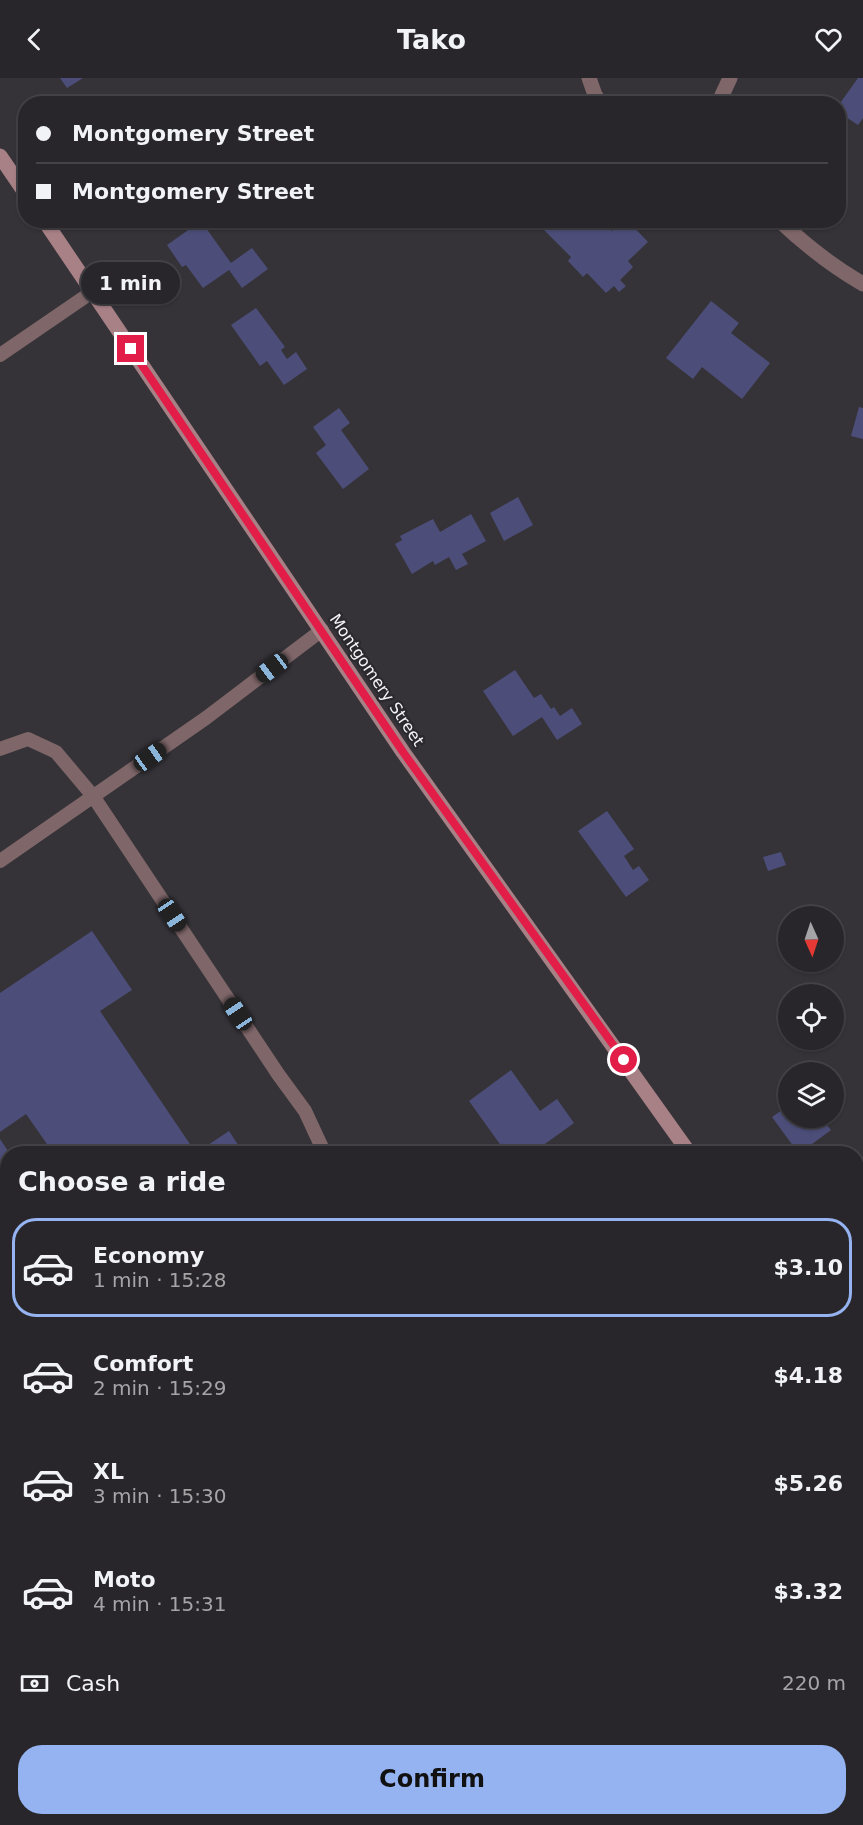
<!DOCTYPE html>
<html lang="en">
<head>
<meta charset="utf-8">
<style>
  :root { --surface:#28262a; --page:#302e32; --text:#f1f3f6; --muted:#a5a5a8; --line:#444347; --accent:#95b2f1 }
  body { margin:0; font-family:"DejaVu Sans",sans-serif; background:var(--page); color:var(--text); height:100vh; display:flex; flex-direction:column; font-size:22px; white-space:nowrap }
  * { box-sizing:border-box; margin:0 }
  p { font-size:20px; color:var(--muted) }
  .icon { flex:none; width:33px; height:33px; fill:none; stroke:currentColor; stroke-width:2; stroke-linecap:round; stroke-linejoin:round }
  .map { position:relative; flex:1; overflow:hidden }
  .side { position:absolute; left:0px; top:1068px; width:864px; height:680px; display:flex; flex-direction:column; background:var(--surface); border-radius:24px 24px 0 0; box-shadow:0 2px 4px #0004,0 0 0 2px var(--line) }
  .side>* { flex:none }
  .top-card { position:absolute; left:18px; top:18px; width:828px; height:132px; border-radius:24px; box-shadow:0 2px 4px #0004,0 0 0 2px var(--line); display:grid; align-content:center; height:132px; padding:0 18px; background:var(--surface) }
  .needle { width:39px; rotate:177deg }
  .buttons { position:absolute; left:778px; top:828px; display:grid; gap:12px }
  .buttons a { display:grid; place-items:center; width:66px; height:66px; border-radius:50%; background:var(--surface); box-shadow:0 2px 4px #0004,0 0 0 2px var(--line); font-size:30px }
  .end { position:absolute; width:27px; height:27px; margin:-14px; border:8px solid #e11d48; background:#fff; box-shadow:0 0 0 3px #fff }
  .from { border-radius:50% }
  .bubble { position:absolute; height:42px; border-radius:21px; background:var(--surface); box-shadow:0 2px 4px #0004,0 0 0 2px var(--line); font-size:20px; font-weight:600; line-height:42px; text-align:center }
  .car { position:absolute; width:18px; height:36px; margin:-18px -9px; border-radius:8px; box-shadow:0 0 4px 2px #0007; background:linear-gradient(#222 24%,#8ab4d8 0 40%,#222 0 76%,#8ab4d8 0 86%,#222 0) }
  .top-card b { display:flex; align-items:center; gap:21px; height:57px; font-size:22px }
  .top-card b+b { border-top:2px solid var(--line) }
  .top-card i { width:15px; height:15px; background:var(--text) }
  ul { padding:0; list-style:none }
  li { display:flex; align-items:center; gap:18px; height:99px; margin:0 12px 9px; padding:0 6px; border:3px solid transparent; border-radius:24px }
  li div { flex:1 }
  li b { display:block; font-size:22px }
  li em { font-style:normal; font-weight:600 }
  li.active { border-color:var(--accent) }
  li>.icon { width:54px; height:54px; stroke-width:1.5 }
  h2 { padding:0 18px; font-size:27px; line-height:72px }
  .pay { display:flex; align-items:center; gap:15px; height:66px; padding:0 18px; font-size:22px }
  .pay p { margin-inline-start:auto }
  .button { display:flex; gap:12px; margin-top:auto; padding:12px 18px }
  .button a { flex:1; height:69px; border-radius:24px; background:var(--accent); color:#111; font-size:24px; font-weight:600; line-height:69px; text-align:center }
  header { display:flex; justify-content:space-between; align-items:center; height:78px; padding:0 18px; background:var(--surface); font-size:27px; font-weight:600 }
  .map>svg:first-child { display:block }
  .building { fill:#4c4e79 }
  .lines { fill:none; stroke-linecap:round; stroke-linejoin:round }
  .service { stroke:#7e6669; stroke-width:14 }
  .minor { stroke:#7e6669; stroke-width:15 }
  .secondary { stroke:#a78186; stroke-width:15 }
  .route { stroke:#e11d48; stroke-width:8 }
  .labels { text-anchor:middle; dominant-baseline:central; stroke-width:4.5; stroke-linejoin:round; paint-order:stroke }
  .street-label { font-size:16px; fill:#f4f3f6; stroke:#2b292e }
</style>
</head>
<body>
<header><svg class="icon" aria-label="back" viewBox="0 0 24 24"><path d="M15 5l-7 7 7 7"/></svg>Tako<svg class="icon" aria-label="heart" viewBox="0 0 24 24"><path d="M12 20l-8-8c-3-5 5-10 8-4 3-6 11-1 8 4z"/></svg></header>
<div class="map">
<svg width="863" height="1747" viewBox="0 0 863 1747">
  <rect width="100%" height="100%" fill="#353338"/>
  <path class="building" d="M60,0H83L67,10Z
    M858,0H863V40L858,47L838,34V28Z
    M554,142H602L612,153L623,142H627L648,164L628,183L633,189L620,202L626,208L619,214L614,208L606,215L587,195L583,199L568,183L571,179L544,152Z
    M201,143L231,185L252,170L268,191L242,210L229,192L203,210L186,187L182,189L167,167Z
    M711,223L739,245L731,255L770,285L742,321L702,289L693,301L666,280Z
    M256,230L285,269L281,272L287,281L296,274L307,291L284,307L267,283L260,288L231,247Z
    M859,329L863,330V361L851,358Z
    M339,330L350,345L341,352L369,391L343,411L316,375L326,367L313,349Z
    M518,419L533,447L504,463L490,435Z
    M471,436L486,463L462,476L468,486L456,492L449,479L435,487L433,483L412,496L395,466L402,462L400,458L433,441L440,454Z
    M515,592L534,620L541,616L551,631L554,629L560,638L572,630L582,646L557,662L542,639L513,658L483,613Z
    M607,733L634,771L624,778L633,792L639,788L649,802L626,819L578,753Z
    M781,774L786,787L768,793L763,779Z
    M92,853L132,912L100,933L196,1075L229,1053L244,1076H54L26,1036L0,1054V915Z
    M511,992L540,1033L557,1021L574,1045L531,1076H507L469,1023Z
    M789,1027V1040H821L831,1052L812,1066L819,1075L828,1068L834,1076H799L772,1039Z
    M0,1061L10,1076H8V1244L0,1249Z
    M0,1263L8,1274V1277L0,1282Z"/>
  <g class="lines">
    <path class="service" d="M0,277L92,214
      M0,671L28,661L56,674L93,718L278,996L305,1033L325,1076
      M0,783L206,640L322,552
      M0,1425L8,1420
      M0,1614L8,1554
      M856,1688L863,1653
      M856,1724H863"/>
    <path class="minor" d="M589,0L595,17L601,26
      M718,26L730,0
      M779,142C805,167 832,188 863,206
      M856,1176L863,1175"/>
    <path class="secondary" d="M0,78L26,116
      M44,142L403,674L690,1076
      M856,1311L863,1320"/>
  </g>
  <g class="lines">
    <path class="route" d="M131,271L403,674L624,982"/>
  </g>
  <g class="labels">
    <g class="street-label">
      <text transform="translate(377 602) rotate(56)">Montgomery Street</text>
    </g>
  </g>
</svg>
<div class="buttons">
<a><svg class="needle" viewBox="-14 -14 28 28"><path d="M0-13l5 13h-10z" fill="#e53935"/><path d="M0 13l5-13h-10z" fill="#a5a5a8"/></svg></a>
<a><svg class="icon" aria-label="locate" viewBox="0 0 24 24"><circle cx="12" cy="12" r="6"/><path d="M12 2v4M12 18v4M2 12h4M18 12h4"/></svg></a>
<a><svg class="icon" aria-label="layers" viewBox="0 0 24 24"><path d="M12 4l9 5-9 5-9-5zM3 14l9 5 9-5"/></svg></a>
</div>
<i class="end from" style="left:624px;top:982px"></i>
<i class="end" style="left:131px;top:271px"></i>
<div class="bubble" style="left:81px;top:184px;width:99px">1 min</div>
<i class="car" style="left:272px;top:590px;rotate:233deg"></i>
<i class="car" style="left:150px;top:679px;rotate:55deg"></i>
<i class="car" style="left:172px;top:837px;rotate:146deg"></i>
<i class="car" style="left:238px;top:936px;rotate:326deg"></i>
<div class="top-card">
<b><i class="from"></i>Montgomery Street</b>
<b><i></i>Montgomery Street</b>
</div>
<section class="side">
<h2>Choose a ride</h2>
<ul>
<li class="active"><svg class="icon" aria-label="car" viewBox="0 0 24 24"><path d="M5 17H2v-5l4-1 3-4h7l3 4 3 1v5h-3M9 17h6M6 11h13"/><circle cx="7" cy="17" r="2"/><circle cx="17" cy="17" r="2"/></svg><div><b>Economy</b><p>1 min · 15:28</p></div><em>$3.10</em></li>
<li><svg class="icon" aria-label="car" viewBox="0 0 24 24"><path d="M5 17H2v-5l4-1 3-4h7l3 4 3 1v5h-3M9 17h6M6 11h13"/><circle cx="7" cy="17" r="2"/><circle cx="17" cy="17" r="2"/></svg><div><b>Comfort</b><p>2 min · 15:29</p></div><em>$4.18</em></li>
<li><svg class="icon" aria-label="car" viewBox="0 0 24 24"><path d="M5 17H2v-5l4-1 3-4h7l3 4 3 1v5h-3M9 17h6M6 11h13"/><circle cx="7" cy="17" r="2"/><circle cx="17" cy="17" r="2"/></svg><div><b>XL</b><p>3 min · 15:30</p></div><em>$5.26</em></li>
<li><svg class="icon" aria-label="car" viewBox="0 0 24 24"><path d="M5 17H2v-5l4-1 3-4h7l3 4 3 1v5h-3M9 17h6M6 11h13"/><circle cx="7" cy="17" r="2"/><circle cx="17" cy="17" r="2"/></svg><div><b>Moto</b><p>4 min · 15:31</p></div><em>$3.32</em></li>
</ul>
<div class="pay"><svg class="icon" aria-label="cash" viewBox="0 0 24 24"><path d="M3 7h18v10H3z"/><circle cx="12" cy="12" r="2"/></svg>Cash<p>220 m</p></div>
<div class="button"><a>Confirm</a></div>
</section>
</div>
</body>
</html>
